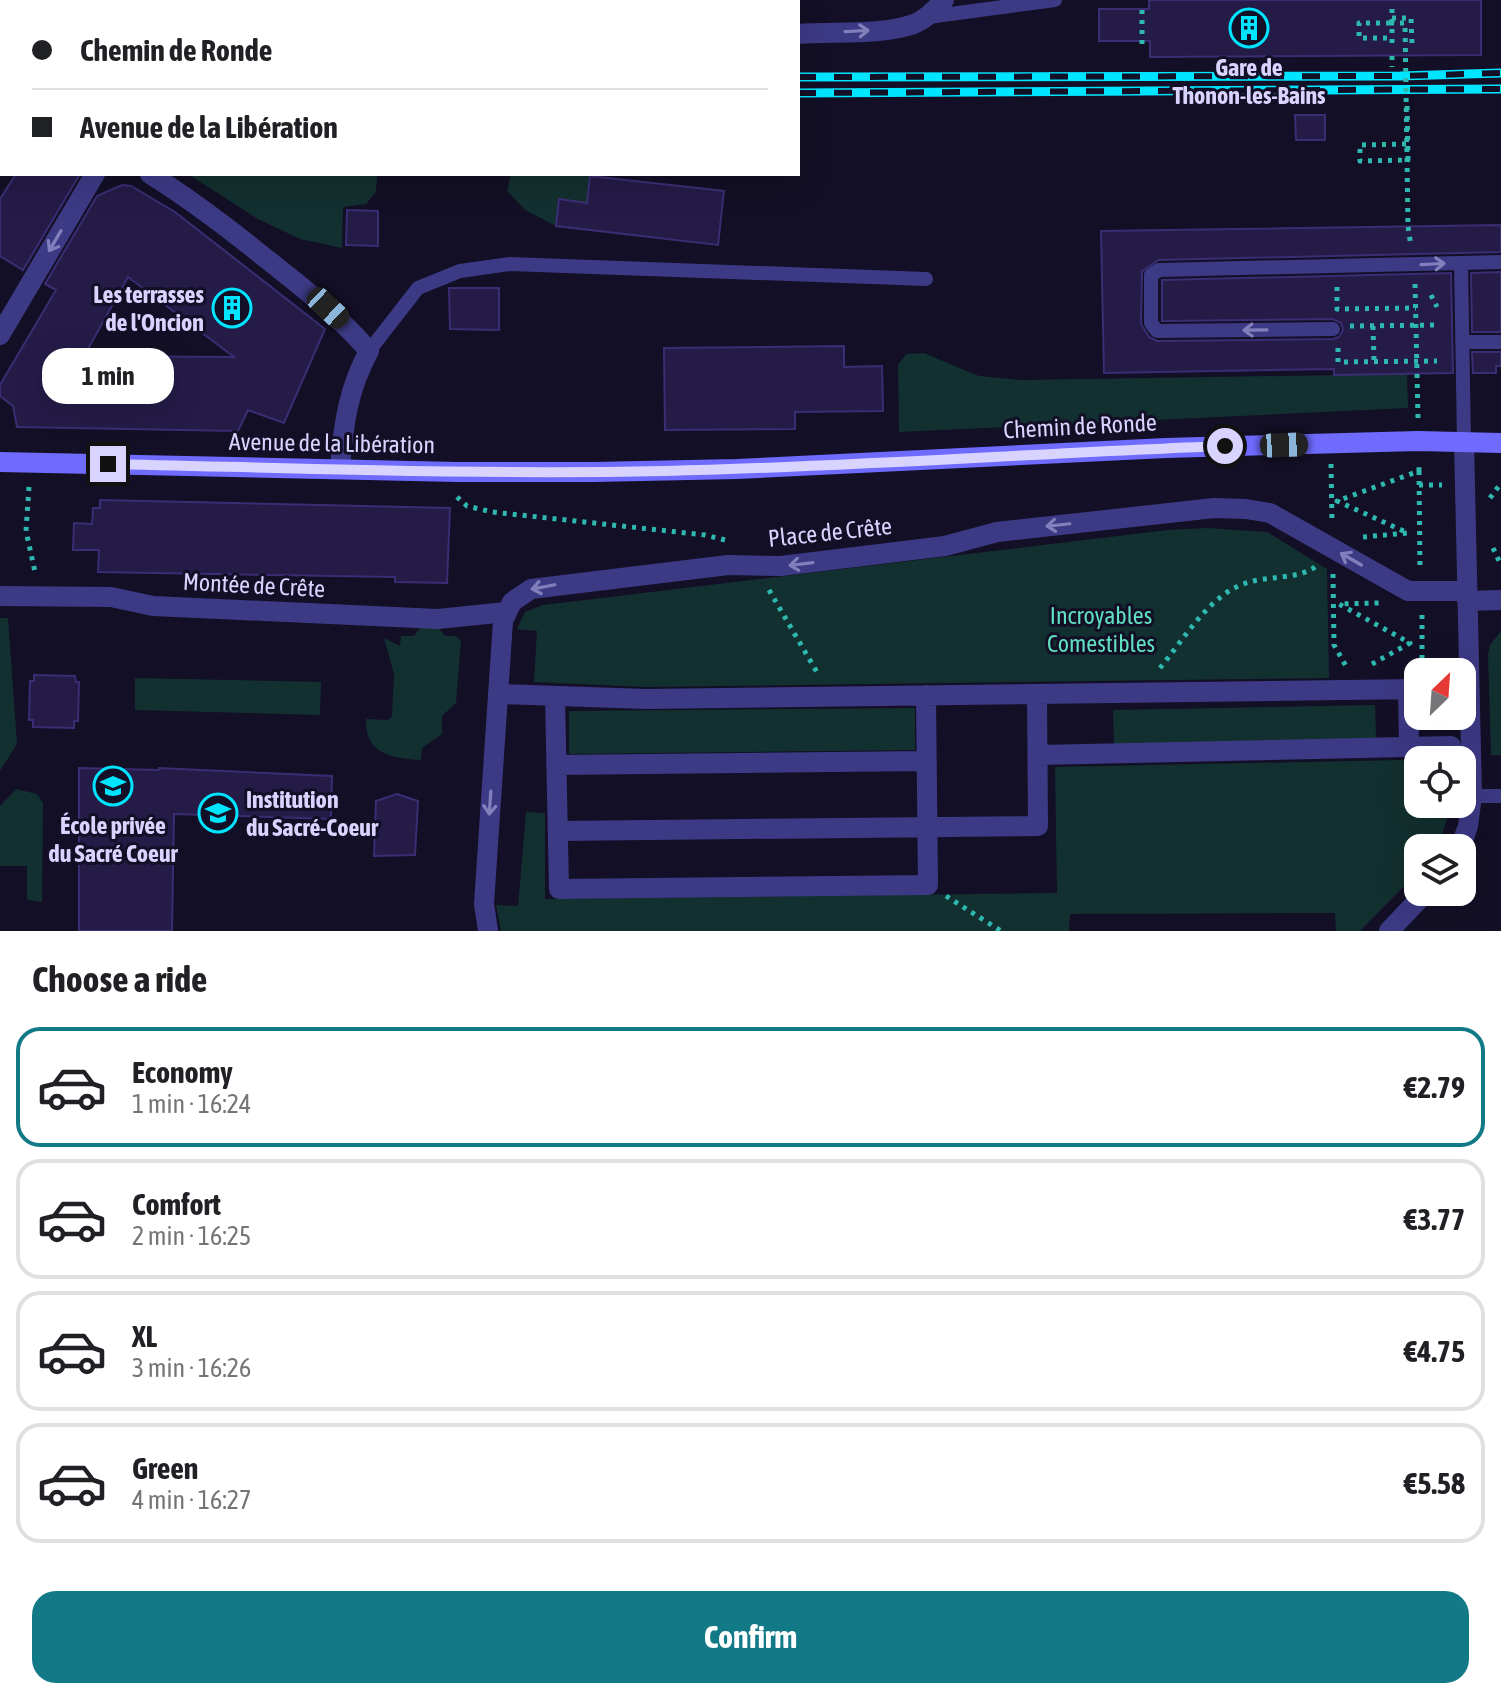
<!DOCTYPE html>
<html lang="en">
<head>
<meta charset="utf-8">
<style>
  :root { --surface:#fff; --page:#f6f6f6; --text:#202124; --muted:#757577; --line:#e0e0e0; --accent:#127987 }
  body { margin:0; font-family:"Asap Condensed",sans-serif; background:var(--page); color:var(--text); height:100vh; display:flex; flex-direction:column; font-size:30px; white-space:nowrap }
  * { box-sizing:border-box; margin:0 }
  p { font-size:26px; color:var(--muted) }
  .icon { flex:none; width:44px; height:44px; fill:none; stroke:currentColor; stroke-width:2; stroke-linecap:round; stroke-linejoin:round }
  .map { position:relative; height:931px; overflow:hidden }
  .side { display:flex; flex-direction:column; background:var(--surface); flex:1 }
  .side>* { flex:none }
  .banner { position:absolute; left:0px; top:0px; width:800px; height:176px; box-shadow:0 8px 32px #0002; display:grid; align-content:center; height:176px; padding:0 32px; background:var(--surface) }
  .needle { width:52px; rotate:25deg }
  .fabs { position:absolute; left:1404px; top:658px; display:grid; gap:16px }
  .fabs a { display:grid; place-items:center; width:72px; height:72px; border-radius:16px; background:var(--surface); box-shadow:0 8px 32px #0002; font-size:40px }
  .end { position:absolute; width:36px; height:36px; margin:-18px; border:10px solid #d9d4ff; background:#111; box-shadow:0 0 0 4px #111 }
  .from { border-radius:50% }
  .bubble { position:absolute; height:56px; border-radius:24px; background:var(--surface); box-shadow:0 8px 32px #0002; font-size:26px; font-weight:700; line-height:56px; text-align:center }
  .car { position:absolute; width:24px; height:48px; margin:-24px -12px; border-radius:10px; box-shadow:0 0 6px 2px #0007; background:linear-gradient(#222 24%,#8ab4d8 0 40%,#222 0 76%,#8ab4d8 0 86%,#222 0) }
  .banner b { display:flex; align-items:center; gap:28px; height:76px; font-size:30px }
  .banner b+b { border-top:2px solid var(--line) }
  .banner i { width:20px; height:20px; background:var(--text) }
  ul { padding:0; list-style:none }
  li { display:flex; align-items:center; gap:24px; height:120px; margin:0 16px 12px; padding:0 16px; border:4px solid var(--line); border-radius:24px }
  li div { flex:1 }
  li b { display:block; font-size:30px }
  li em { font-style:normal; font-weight:700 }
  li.on { border-color:var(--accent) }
  li>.icon { width:72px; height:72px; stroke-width:1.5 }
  h2 { padding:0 32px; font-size:36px; line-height:96px }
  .cta { display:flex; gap:16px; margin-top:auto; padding:16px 32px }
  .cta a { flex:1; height:92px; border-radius:24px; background:var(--accent); color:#fff; font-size:32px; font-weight:700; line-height:92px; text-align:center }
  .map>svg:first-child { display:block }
  .green { fill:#12302f }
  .building { fill:#241b47; stroke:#3b2d73; stroke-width:2; fill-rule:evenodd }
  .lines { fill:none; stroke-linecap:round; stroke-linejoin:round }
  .path { stroke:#2fb8b0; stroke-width:5; stroke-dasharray:4 6; stroke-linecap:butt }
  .service { stroke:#3d3a85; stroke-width:14 }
  .pedestrian { stroke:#3d3a85; stroke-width:20 }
  .minor { stroke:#3d3a85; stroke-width:20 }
  .tertiary { stroke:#3d3a85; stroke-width:20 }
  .secondary { stroke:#6f6bff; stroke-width:20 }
  .rail-casing { stroke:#00e5ff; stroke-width:9 }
  .rail { stroke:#130f26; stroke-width:6; stroke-dasharray:18; stroke-linecap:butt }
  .path-bridge { stroke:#2fb8b0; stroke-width:5; stroke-dasharray:4 6; stroke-linecap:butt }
  .oneway { stroke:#837fbc }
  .route { stroke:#d9d4ff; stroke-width:10 }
  .labels { text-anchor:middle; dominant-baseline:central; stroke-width:6; stroke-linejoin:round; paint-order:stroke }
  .poi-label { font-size:24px; font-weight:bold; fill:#d9d4ff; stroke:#130f26 }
  .street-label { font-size:24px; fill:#d9d4ff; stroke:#130f26 }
  .park-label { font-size:24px; fill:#5fe0c0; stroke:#130f26 }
</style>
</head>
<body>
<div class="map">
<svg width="1501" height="931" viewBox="0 0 1501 931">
  <rect width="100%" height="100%" fill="#130f26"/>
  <path class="green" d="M188,174H377L376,192L366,204L343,207L342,248L300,239L258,219Z
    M511,174L590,176L587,203L559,199L556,226L525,210L507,191Z
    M924,353L979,376L1022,380L1407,374L1408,408L899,432L898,365L906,354Z
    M1207,528L1267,532L1327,569L1329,678L646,687L534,682L537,631L517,629L525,612L543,605L1168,530Z
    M0,618H8L17,744L0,771Z
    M420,628H439L445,636H456L461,641L456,703L442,716V734L422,748L421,760C391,758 365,754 366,719L388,720L392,717L394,674L384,638L400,646L401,636H414Z
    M1501,631V755H1491L1488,654L1490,645Z
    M135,678L321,682L320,715L135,710Z
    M1375,705L1376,739L1114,745L1113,710Z
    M915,708V750L569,754V711Z
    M1451,759L1418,760V804H1452L1439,844L1437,848H1418V872L1360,931H1336L1335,913L1070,914L1069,931H501L496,905L518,906L526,812L545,813V899L1057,893L1055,767Z
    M16,789L37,794L43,803L42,902L27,900V866H0V806Z"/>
  <path class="building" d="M1149,0H1481V55L1150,57V41H1099V9H1149Z
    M1295,115H1325V140H1296Z
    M16,174H80L23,270L0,256V199Z
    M590,176L724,191L718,245L556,226L559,199L587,203Z
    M122,185L131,186L175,212L325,329L284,423L248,410L238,431L17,427L13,406L0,396V385L56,290L45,284L97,196ZM128,277L234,357L84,356Z
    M347,210L378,211V246L346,245Z
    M1501,225V252L1159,260L1142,271L1141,324L1149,337L1157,341L1333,339L1339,337L1343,330L1341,323L1333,319L1162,321V280L1451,273L1453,373L1334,375V369L1104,373L1101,231Z
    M1501,272V332H1472L1471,273Z
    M449,288H499V330L450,329Z
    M844,346V367L882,366L883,411L795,412V429L665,430L664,348Z
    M1472,352H1501V366H1496V373H1473Z
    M100,500L450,508L447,583L395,582V577L98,572L99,550H73L74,523L92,524L93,508H100Z
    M34,675L75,676L76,682H79L78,721H74V728L33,727V720H29L30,681H34Z
    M79,768L159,770V768L332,776L331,819L174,814L172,931H79Z
    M397,794L418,801L415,855L374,856L376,801Z"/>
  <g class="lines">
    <path class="path" d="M1392,18H1411L1412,43
      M1390,23H1359V38H1392
      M1392,43V7
      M1142,44V8
      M1392,56V67
      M1406,144L1360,145V161L1408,160L1407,100
      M1408,227L1411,246
      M1415,284L1418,418
      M1337,287V309L1416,308
      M1431,295L1437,307
      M1350,326L1437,325
      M1373,326L1374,361
      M1338,348V362L1437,361
      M1331,464L1332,522
      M1419,471L1420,570
      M1419,485H1442
      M29,487L26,531L35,572
      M457,497L467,506L492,512L705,535L725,540
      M1490,498L1501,483
      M1363,537L1408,533L1337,501L1419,471V464
      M1493,548L1501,565
      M1333,574L1334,645L1347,668
      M769,590L818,674
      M1422,615V665
      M1372,664L1410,643L1339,604L1379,603
      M1160,668C1185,638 1210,593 1249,582C1270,576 1298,579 1315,567
      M946,896L1001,931"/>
    <path class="service" d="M928,17L1055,0
      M1461,263L1464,442
      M1333,329L1157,331L1151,323V275L1159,270L1501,262
      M1462,342H1501
      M369,351L418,288L460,271L510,264L926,279
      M1472,796H1501"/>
    <path class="pedestrian" d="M0,596L111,597L153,606L438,619L506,612
      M1408,689L1409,747
      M498,694L646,699L1418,689
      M555,697L559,889L928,885L926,695
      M1038,755L1451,746
      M556,765L926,761
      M558,831L1038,826L1037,694"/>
    <path class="minor" d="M574,0L576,2
      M798,34C835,31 879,36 914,24C927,19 935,9 944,0
      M150,174C190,199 227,227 264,257C301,286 338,315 369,351C348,389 343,426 340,469
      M0,335L95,174
      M1467,601L1501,600
      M1460,848L1468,826L1472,796L1464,442
      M488,931L484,904L503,621L512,602L531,589L728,565L781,566L945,546L997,532L1214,508L1246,509L1270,513L1408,591H1467
      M1389,931L1426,892"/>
    <path class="tertiary" d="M147,0L148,2
      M258,0L262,2
      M83,2L87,0
      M235,2L236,0
      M542,2L546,0
      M0,29H2"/>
    <path class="secondary" d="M0,462L457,472H594L737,469L1166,448L1418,441L1501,443"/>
    <defs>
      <path id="rail" d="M798,77L1400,76L1501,73
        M0,81H2
        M798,93L1501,89"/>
    </defs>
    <use href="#rail" class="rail-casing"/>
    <use href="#rail" class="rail"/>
    <path class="path-bridge" d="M1390,23H1405L1408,227"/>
  </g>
  <defs><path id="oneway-shaft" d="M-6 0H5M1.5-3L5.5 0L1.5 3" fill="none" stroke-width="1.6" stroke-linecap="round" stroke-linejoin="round" transform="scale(2)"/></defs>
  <g class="oneway">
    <use href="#oneway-shaft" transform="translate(857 31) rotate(-3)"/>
    <use href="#oneway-shaft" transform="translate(55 241) rotate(120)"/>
    <use href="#oneway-shaft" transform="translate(1433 264) rotate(-3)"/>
    <use href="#oneway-shaft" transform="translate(1255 330) rotate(179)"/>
    <use href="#oneway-shaft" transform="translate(1058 525) rotate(174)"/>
    <use href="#oneway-shaft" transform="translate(1351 559) rotate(-150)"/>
    <use href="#oneway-shaft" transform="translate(801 564) rotate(173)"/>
    <use href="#oneway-shaft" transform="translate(543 587) rotate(169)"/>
    <use href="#oneway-shaft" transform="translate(490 803) rotate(94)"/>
  </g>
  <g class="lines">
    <path class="route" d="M108,464C294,468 479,475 664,471C851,467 1038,453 1225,446"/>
  </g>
  <defs>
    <symbol id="building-ring" viewBox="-11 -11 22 22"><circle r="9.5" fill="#130f26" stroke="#00e5ff" stroke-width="1.5"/><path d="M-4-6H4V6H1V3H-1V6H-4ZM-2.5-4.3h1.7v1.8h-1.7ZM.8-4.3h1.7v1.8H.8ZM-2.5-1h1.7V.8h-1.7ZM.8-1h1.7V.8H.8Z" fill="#00e5ff"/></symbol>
    <symbol id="school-ring" viewBox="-11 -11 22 22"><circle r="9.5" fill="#130f26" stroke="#00e5ff" stroke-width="1.5"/><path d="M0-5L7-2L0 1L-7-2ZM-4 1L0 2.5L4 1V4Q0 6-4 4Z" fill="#00e5ff"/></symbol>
  </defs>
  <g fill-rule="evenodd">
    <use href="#building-ring" x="1227" y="6" width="44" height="44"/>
    <use href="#building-ring" x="210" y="286" width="44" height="44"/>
    <use href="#school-ring" x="91" y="764" width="44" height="44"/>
    <use href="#school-ring" x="196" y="791" width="44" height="44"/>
  </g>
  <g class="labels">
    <g class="poi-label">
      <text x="1249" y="67">Gare de<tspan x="1249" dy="28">Thonon-les-Bains</tspan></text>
      <text x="204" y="294" text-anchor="end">Les terrasses<tspan x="204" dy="28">de l'Oncion</tspan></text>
      <text x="246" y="799" text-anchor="start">Institution<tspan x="246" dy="28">du Sacré-Coeur</tspan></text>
      <text x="113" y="825">École privée<tspan x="113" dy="28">du Sacré Coeur</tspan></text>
    </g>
    <g class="street-label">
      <text transform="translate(1080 426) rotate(-3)">Chemin de Ronde</text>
      <text transform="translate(332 443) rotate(1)">Avenue de la Libération</text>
      <text transform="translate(830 532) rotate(-6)">Place de Crête</text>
      <text transform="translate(254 585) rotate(3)">Montée de Crête</text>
    </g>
    <g class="park-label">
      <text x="1101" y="615">Incroyables<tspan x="1101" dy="28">Comestibles</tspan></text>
    </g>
  </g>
</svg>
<div class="fabs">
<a><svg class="needle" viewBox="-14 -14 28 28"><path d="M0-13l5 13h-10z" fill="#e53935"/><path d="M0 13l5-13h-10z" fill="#757577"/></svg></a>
<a><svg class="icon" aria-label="locate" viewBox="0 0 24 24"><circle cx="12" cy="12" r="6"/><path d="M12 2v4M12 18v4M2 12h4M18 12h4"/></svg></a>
<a><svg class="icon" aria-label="layers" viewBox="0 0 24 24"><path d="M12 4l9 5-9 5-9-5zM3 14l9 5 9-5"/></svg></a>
</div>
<i class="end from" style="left:1225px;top:446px"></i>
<i class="end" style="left:108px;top:464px"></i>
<div class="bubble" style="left:42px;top:348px;width:132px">1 min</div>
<i class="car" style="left:328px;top:308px;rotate:133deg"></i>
<i class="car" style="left:1284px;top:445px;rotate:88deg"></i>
<div class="banner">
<b><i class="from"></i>Chemin de Ronde</b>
<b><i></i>Avenue de la Libération</b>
</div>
</div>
<section class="side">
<h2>Choose a ride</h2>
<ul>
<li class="on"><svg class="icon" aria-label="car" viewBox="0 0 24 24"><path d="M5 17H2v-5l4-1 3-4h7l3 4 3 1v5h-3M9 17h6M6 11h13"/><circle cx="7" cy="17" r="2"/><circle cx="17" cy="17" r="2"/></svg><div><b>Economy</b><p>1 min · 16:24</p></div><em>€2.79</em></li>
<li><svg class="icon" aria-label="car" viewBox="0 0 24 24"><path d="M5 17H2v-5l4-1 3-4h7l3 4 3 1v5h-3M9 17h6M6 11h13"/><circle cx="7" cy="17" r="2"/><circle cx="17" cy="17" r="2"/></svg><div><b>Comfort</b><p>2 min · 16:25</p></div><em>€3.77</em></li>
<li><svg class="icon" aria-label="car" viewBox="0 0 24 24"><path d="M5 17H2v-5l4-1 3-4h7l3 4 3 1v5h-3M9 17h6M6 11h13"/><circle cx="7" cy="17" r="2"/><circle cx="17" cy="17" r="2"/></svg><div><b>XL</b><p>3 min · 16:26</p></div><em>€4.75</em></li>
<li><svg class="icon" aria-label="car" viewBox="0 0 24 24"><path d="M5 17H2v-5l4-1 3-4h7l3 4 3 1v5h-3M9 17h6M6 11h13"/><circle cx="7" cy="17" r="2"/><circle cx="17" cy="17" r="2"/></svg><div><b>Green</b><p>4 min · 16:27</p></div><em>€5.58</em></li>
</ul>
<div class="cta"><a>Confirm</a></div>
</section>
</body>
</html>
